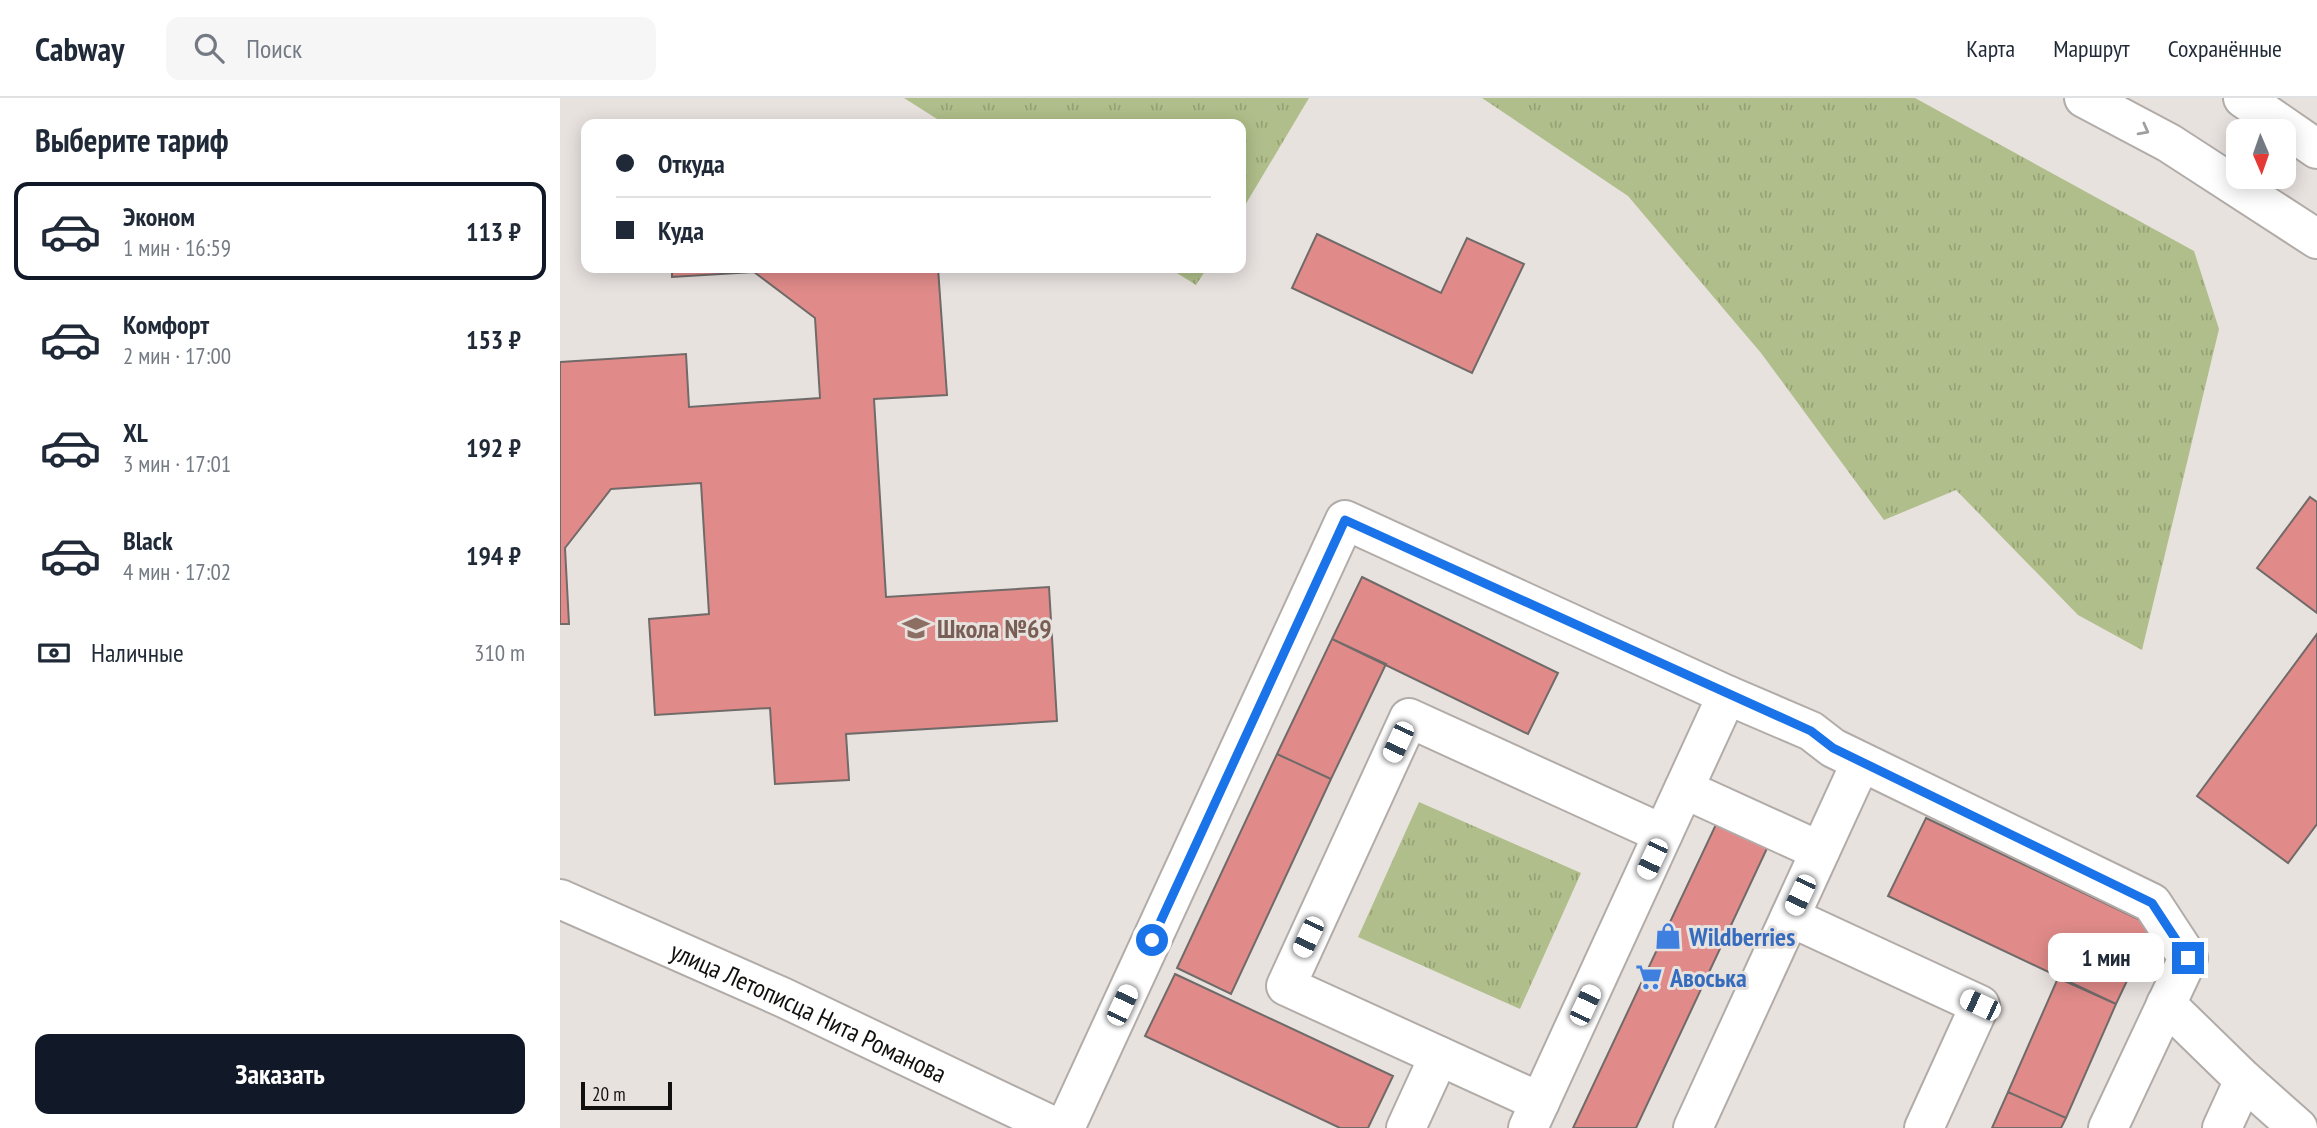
<!DOCTYPE html>
<html lang="ru">
<head>
<meta charset="utf-8">
<style>
  :root { --surface:#fff; --page:#f6f6f7; --text:#1f2937; --muted:#747a83; --line:#e0e1e3; --accent:#111827 }
  body { margin:0; font-family:"PT Sans Narrow",sans-serif; background:var(--page); color:var(--text); height:100vh; display:flex; flex-direction:column; font-size:26px; white-space:nowrap }
  * { box-sizing:border-box; margin:0 }
  p { font-size:23px; color:var(--muted) }
  .icon { flex:none; width:38px; height:38px; fill:none; stroke:currentColor; stroke-width:2; stroke-linecap:round; stroke-linejoin:round }
  .map { position:relative; flex:1; overflow:hidden }
  .side { display:flex; flex-direction:column; background:var(--surface); width:560px }
  .side>* { flex:none }
  .hud { position:absolute; left:21px; top:21px; width:665px; height:154px; border-radius:14px; box-shadow:0 4px 18px #0003; display:grid; align-content:center; height:154px; padding:0 35px; background:var(--surface) }
  .needle { width:46px; rotate:178deg }
  .tools { position:absolute; left:1666px; top:21px; display:grid; gap:14px }
  .tools a { display:grid; place-items:center; width:70px; height:70px; border-radius:14px; background:var(--surface); box-shadow:0 4px 18px #0003; font-size:35px }
  .scale { position:absolute; left:21px; bottom:18px; width:91px; box-sizing:border-box; padding-left:7px; border:4px solid #12100f; border-top:0; font-size:19px; line-height:24px; white-space:nowrap; color:#12100f; -webkit-text-stroke:5px #e8e2df; paint-order:stroke }
  .end { position:absolute; width:32px; height:32px; margin:-16px; border:9px solid #1a73e8; background:#fff; box-shadow:0 0 0 4px #fff }
  .from { border-radius:50% }
  .bubble { position:absolute; height:49px; border-radius:14px; background:var(--surface); box-shadow:0 4px 18px #0003; font-size:23px; font-weight:700; line-height:49px; text-align:center }
  .car { position:absolute; width:21px; height:42px; margin:-21px -10px; border-radius:9px; box-shadow:0 0 5px 2px #0007; background:linear-gradient(#fff 24%,#345 0 40%,#fff 0 76%,#345 0 86%,#fff 0) }
  .hud b { display:flex; align-items:center; gap:24px; height:66px; font-size:26px }
  .hud b+b { border-top:2px solid var(--line) }
  .hud i { width:18px; height:18px; background:var(--text) }
  ul { padding:0; list-style:none }
  li { display:flex; align-items:center; gap:21px; height:98px; margin:0 14px 10px; padding:0 21px; border:4px solid transparent; border-radius:14px }
  li div { flex:1 }
  li b { display:block; font-size:26px }
  li em { font-style:normal; font-weight:700 }
  li.current { border-color:var(--accent) }
  li>.icon { width:63px; height:63px; stroke-width:1.5 }
  h2 { padding:0 35px; font-size:32px; line-height:84px }
  .pay { display:flex; align-items:center; gap:18px; height:77px; padding:0 35px; font-size:26px }
  .pay p { margin-inline-start:auto }
  .cta { display:flex; gap:14px; margin-top:auto; padding:14px 35px }
  .cta a { flex:1; height:80px; border-radius:14px; background:var(--accent); color:#fff; font-size:28px; font-weight:700; line-height:80px; text-align:center }
  header { display:flex; align-items:center; gap:42px; box-sizing:border-box; height:98px; padding:0 35px; background:var(--surface); border-bottom:2px solid var(--line) }
  header strong { font-size:33px }
  nav { display:flex; gap:38px; margin-inline-start:auto; font-size:24px }
  .search { width:490px; height:63px; background:var(--page); display:flex; align-items:center; gap:18px; box-sizing:border-box; padding:0 24px; border-radius:14px; color:var(--muted); font-size:26px }
  main { display:flex; flex:1; min-height:0 }
  .map>svg:first-child { display:block }
  .grass { fill:url(#grass-tufts) }
  .building { fill:#e08b89; stroke:#706a69; stroke-width:2 }
  .lines { fill:none; stroke-linecap:round; stroke-linejoin:round }
  .minor-casing { stroke:#b2aca9; stroke-width:42 }
  .major-casing { stroke:#b2aca9; stroke-width:42 }
  .minor { stroke:#fff; stroke-width:38 }
  .major { stroke:#fff; stroke-width:38 }
  .oneway { stroke:#a09f9f }
  .route { stroke:#1a73e8; stroke-width:9 }
  .labels { text-anchor:middle; dominant-baseline:central; stroke-width:6; stroke-linejoin:round; paint-order:stroke }
  .education-label { font-size:26px; font-weight:bold; fill:#785e54; stroke:#e8e2df; text-anchor:start }
  .shop-label { font-size:26px; font-weight:bold; fill:#366cbe; stroke:#e8e2df; text-anchor:start }
  .street-label { font-size:26px; fill:#12100f; stroke:#e8e2df }
</style>
</head>
<body>
<header>
<strong>Cabway</strong>
<div class="search"><svg class="icon" aria-label="search" viewBox="0 0 24 24"><circle cx="10" cy="10" r="6"/><path d="M15 15l6 6"/></svg>Поиск</div>
<nav><a>Карта</a><a>Маршрут</a><a>Сохранённые</a></nav>
</header>
<main>
<section class="side">
<h2>Выберите тариф</h2>
<ul>
<li class="current"><svg class="icon" aria-label="car" viewBox="0 0 24 24"><path d="M5 17H2v-5l4-1 3-4h7l3 4 3 1v5h-3M9 17h6M6 11h13"/><circle cx="7" cy="17" r="2"/><circle cx="17" cy="17" r="2"/></svg><div><b>Эконом</b><p>1 мин · 16:59</p></div><em>113 ₽</em></li>
<li><svg class="icon" aria-label="car" viewBox="0 0 24 24"><path d="M5 17H2v-5l4-1 3-4h7l3 4 3 1v5h-3M9 17h6M6 11h13"/><circle cx="7" cy="17" r="2"/><circle cx="17" cy="17" r="2"/></svg><div><b>Комфорт</b><p>2 мин · 17:00</p></div><em>153 ₽</em></li>
<li><svg class="icon" aria-label="car" viewBox="0 0 24 24"><path d="M5 17H2v-5l4-1 3-4h7l3 4 3 1v5h-3M9 17h6M6 11h13"/><circle cx="7" cy="17" r="2"/><circle cx="17" cy="17" r="2"/></svg><div><b>XL</b><p>3 мин · 17:01</p></div><em>192 ₽</em></li>
<li><svg class="icon" aria-label="car" viewBox="0 0 24 24"><path d="M5 17H2v-5l4-1 3-4h7l3 4 3 1v5h-3M9 17h6M6 11h13"/><circle cx="7" cy="17" r="2"/><circle cx="17" cy="17" r="2"/></svg><div><b>Black</b><p>4 мин · 17:02</p></div><em>194 ₽</em></li>
</ul>
<div class="pay"><svg class="icon" aria-label="cash" viewBox="0 0 24 24"><path d="M3 7h18v10H3z"/><circle cx="12" cy="12" r="2"/></svg>Наличные<p>310 m</p></div>
<div class="cta"><a>Заказать</a></div>
</section>
<div class="map">
<svg width="1757" height="1030" viewBox="0 0 1757 1030">
  <defs>
    <pattern id="grass-tufts" width="24" height="20" patternUnits="userSpaceOnUse" patternTransform="scale(1.75)"><rect width="24" height="20" fill="#afbe8a"/><path d="M3 7l-1-3M5 7V3M7 7l1-3M15 17l-1-3M17 17v-4M19 17l1-3" fill="none" stroke="#96a276"/></pattern>
  </defs>
  <rect width="100%" height="100%" fill="#e8e2df"/>
  <path class="grass" d="M344,0H749L681,114V26H385Z
    M922,0H1355L1634,153L1659,231L1582,552L1518,517L1396,392L1324,422L1201,255L1068,98Z
    M609,170H647L636,187Z
    M859,704L1021,775L960,911L798,839Z"/>
  <path class="building" d="M757,136L881,195L907,140L964,166L912,275L732,190Z
    M112,170H253L254,173L307,170H378L387,297L314,301L326,499L489,489L497,623L286,636L289,682L215,686L210,610L95,617L89,521L149,516L141,385L51,391L5,450L9,526H0V264L126,256L129,309L260,300L255,220L194,174L112,179Z
    M1750,399L1757,404V515L1697,470Z
    M802,479L998,575L968,636L772,541Z
    M1757,536V726L1728,765L1637,698Z
    M772,541L826,566L771,681L717,656Z
    M717,656L771,681L671,896L617,870Z
    M1159,720L1210,744L1076,1030H1013Z
    M1366,720L1593,828L1556,906L1328,798Z
    M615,876L833,978L808,1030H780L585,938Z
    M1498,880L1556,906L1506,1020L1448,994Z
    M1448,994L1506,1020L1501,1030H1432Z"/>
  <g class="lines">
    <defs>
      <g id="minor">
        <path d="M1167,597L1251,633L1273,650L1592,805L1628,860L1548,1030"/>
        <path d="M1124,691L1260,753"/>
        <path id="s1" d="M0,801L222,899L497,1030"/>
        <path d="M1230,819L1420,907L1364,1030"/>
        <path d="M1606,906L1684,982L1738,1030"/>
        <path d="M505,1030L785,422L1167,597L1103,736L849,620L726,888L980,1004"/>
        <path d="M846,1030L879,958"/>
        <path d="M968,1030L1103,736"/>
        <path d="M1133,1030L1301,664"/>
        <path d="M1662,1030L1684,982"/>
      </g>
      <path id="major" d="M1524,0L1609,45L1757,141
        M1683,0L1757,51"/>
    </defs>
    <use href="#minor" class="minor-casing"/>
    <use href="#major" class="major-casing"/>
    <use href="#minor" class="minor"/>
    <use href="#major" class="major"/>
  </g>
  <defs><path id="oneway-chevron" d="M-2-3.5L2.5 0L-2 3.5" fill="none" stroke-width="1.6" stroke-linecap="round" stroke-linejoin="round" transform="scale(1.75)"/></defs>
  <use class="oneway" href="#oneway-chevron" transform="translate(1584 32) rotate(28)"/>
  <g class="lines">
    <path class="route" d="M592,842L785,422L1251,633L1273,650L1592,805L1628,860"/>
  </g>
  <defs>
    <symbol id="school-bare" viewBox="-9 -9 18 18"><path d="M0-5L7-2L0 1L-7-2ZM-4 1L0 2.5L4 1V4Q0 6-4 4Z" fill="#8d6e63" stroke="#e8e2df" stroke-width="2.5" paint-order="stroke"/></symbol>
    <symbol id="shop-bare" viewBox="-9 -9 18 18"><path d="M-5-2.5h2.3a2.7 3.5 0 0 1 5.4 0H5L5.5 6h-11ZM-1.5-2.5h3a1.5 2.3 0 0 0-3 0Z" fill="#3f7fe0" stroke="#e8e2df" stroke-width="2.5" paint-order="stroke"/></symbol>
    <symbol id="supermarket-bare" viewBox="-9 -9 18 18"><path d="M-6-5.5h2.5l.6 2H6L4.5 2H-2.5L-4.4-4H-6ZM-1.5 3.2a1.3 1.3 0 1 0 .1 0ZM3 3.2a1.3 1.3 0 1 0 .1 0Z" fill="#3f7fe0" stroke="#e8e2df" stroke-width="2.5" paint-order="stroke"/></symbol>
  </defs>
  <g fill-rule="evenodd">
    <use href="#school-bare" x="337" y="511" width="38" height="38"/>
    <use href="#shop-bare" x="1089" y="819" width="38" height="38"/>
    <use href="#supermarket-bare" x="1070" y="860" width="38" height="38"/>
  </g>
  <g class="labels">
    <g class="education-label">
      <text x="377" y="530">Школа №69</text>
    </g>
    <g class="shop-label">
      <text x="1129" y="838">Wildberries</text>
      <text x="1110" y="879">Авоська</text>
    </g>
    <g class="street-label">
      <text stroke="none"><textPath href="#s1" startOffset="273">улица Летописца Нита Романова</textPath></text>
    </g>
  </g>
</svg>
<div class="tools">
<a><svg class="needle" viewBox="-14 -14 28 28"><path d="M0-13l5 13h-10z" fill="#e53935"/><path d="M0 13l5-13h-10z" fill="#747a83"/></svg></a>
</div>
<div class="scale">20 m</div>
<i class="end from" style="left:592px;top:842px"></i>
<i class="end" style="left:1628px;top:860px"></i>
<div class="bubble" style="left:1488px;top:835px;width:116px">1 мин</div>
<i class="car" style="left:838px;top:644px;rotate:205deg"></i>
<i class="car" style="left:1092px;top:761px;rotate:205deg"></i>
<i class="car" style="left:1240px;top:797px;rotate:205deg"></i>
<i class="car" style="left:748px;top:839px;rotate:205deg"></i>
<i class="car" style="left:562px;top:907px;rotate:25deg"></i>
<i class="car" style="left:1025px;top:907px;rotate:25deg"></i>
<i class="car" style="left:1420px;top:907px;rotate:295deg"></i>
<div class="hud">
<b><i class="from"></i>Откуда</b>
<b><i></i>Куда</b>
</div>
</div>
</main>
</body>
</html>
